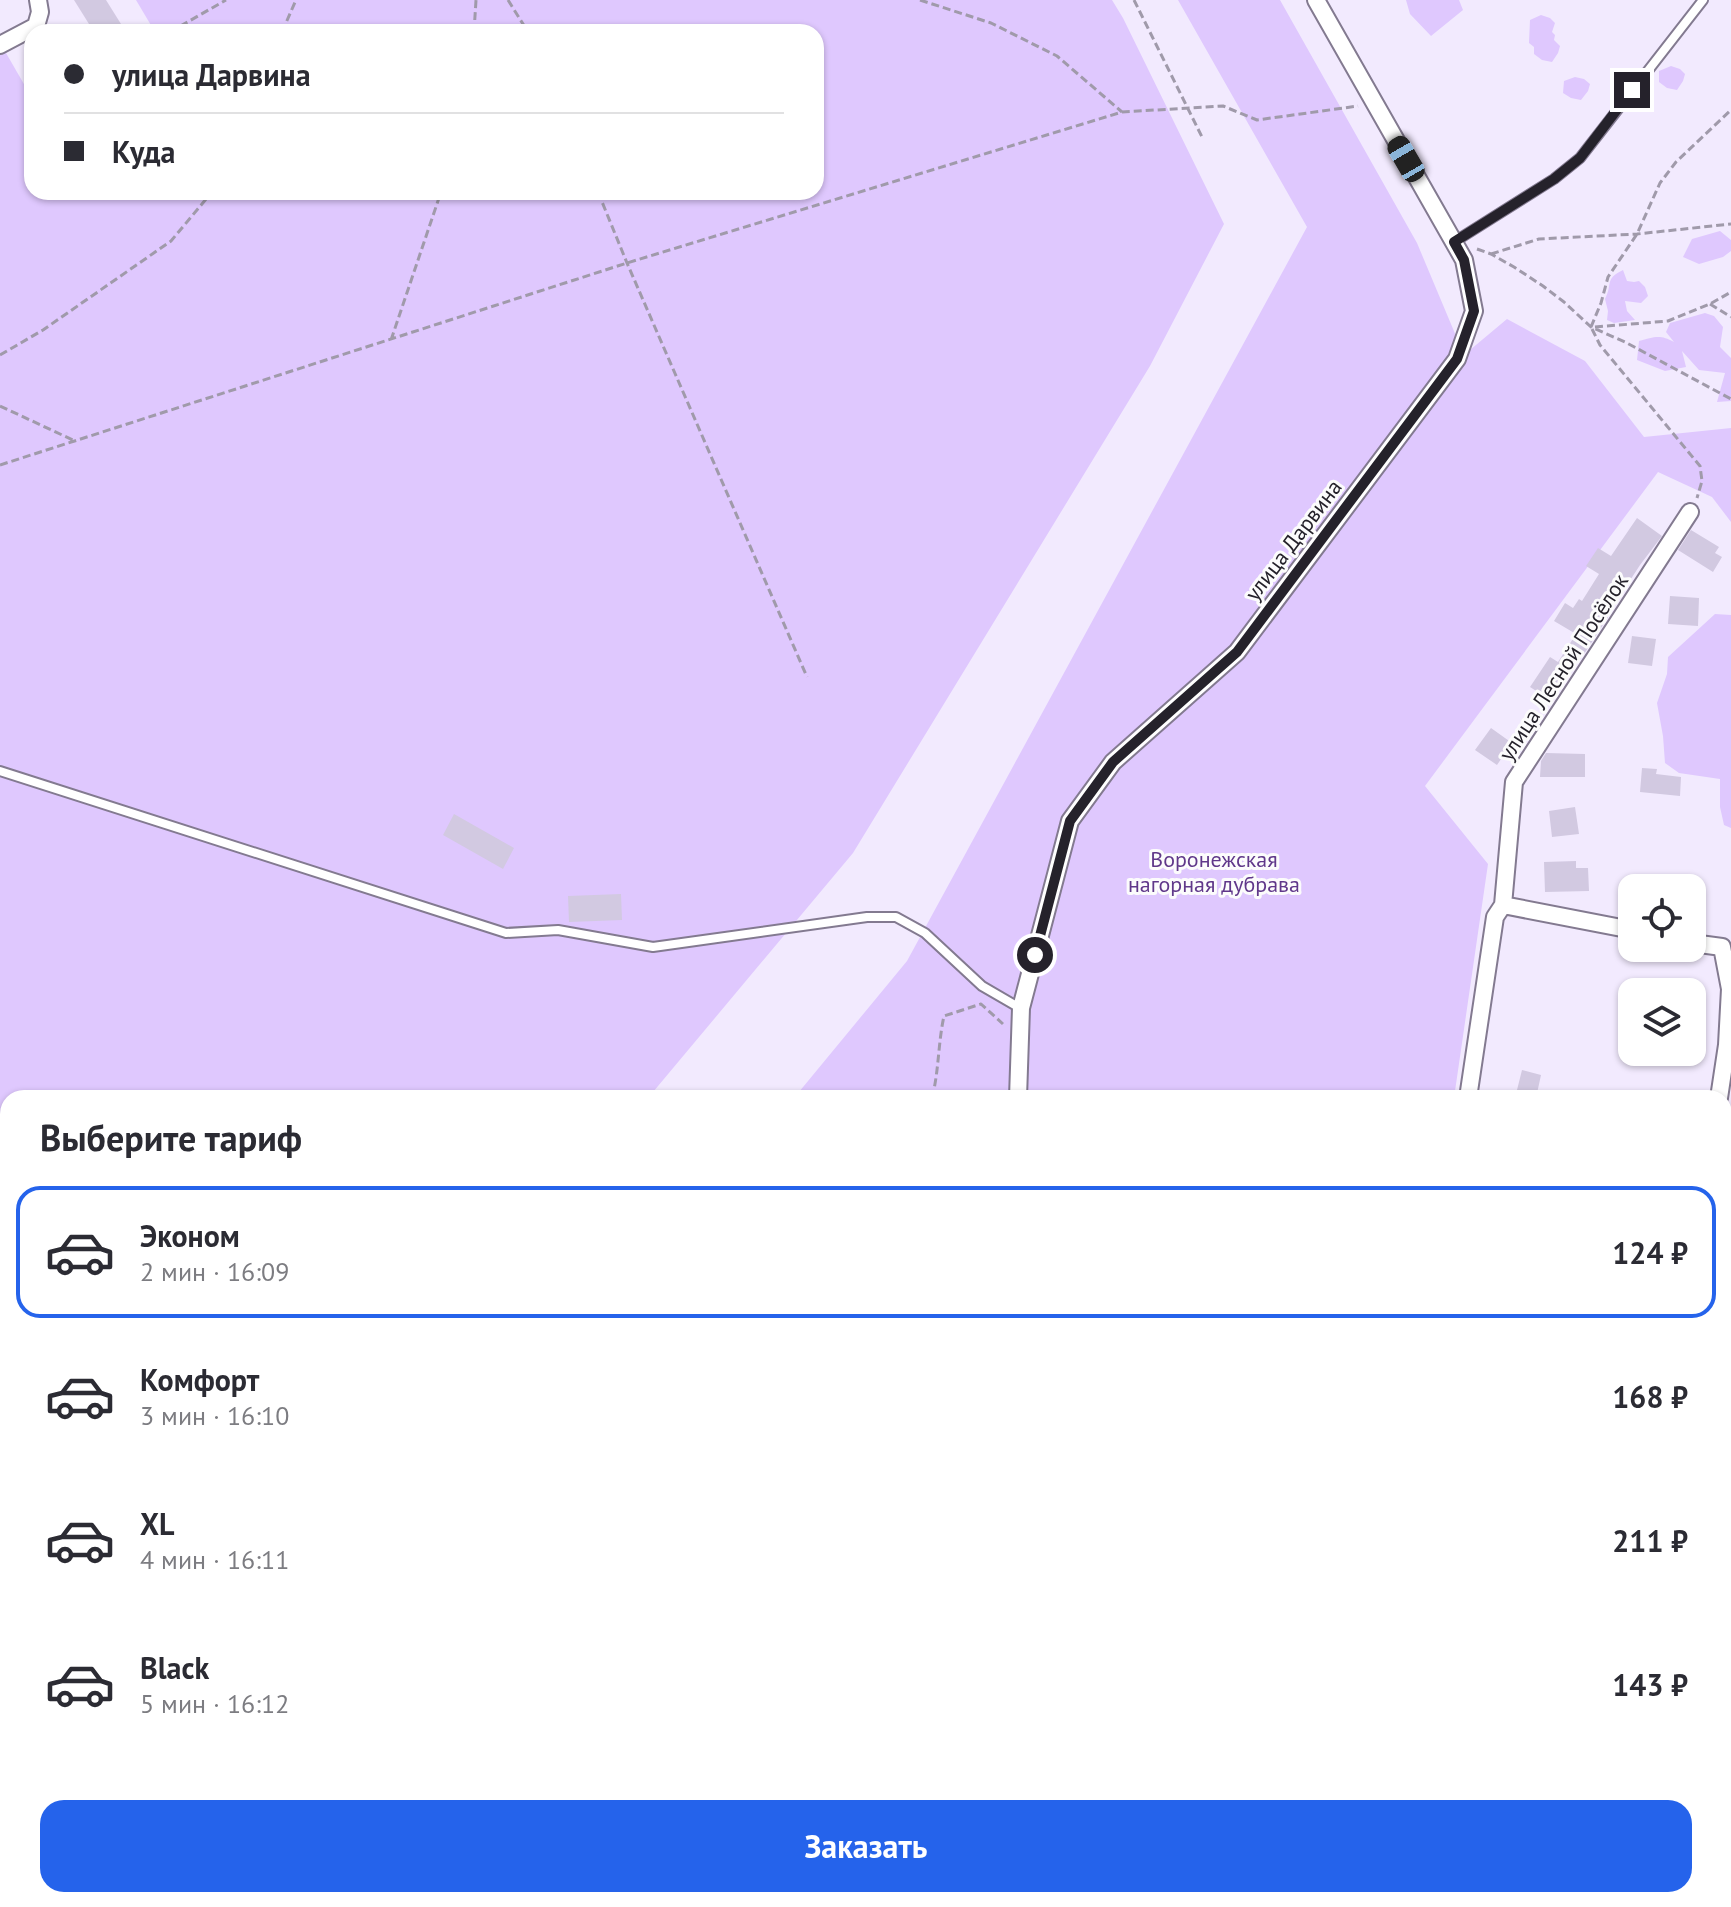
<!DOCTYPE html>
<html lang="ru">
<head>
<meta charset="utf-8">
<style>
  :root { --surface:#fff; --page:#f2f2f3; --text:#2b2b33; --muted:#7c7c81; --line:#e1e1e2; --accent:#2563eb }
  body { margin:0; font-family:"PT Sans",sans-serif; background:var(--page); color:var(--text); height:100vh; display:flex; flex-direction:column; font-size:30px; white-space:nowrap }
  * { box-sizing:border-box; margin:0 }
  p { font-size:26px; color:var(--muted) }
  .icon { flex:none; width:44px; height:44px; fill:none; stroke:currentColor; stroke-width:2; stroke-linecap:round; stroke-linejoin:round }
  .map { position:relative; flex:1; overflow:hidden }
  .sheet { position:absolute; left:0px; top:1090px; width:1732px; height:818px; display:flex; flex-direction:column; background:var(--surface); border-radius:24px 24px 0 0; box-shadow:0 2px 6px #0004 }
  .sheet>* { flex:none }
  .guide { position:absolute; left:24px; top:24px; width:800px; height:176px; border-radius:24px; box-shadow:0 2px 6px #0004; display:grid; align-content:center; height:176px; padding:0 40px; background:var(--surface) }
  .buttons { position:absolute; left:1618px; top:874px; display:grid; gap:16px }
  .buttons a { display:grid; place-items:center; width:88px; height:88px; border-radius:16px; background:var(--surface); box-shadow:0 2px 6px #0004; font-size:40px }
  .end { position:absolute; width:36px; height:36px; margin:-18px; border:10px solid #25222b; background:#fff; box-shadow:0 0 0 4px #fff }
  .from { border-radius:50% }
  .car { position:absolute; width:24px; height:48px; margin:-24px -12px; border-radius:10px; box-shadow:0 0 6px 2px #0007; background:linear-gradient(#222 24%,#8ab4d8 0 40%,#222 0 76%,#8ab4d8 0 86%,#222 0) }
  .guide b { display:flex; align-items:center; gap:28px; height:76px; font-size:30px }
  .guide b+b { border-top:2px solid var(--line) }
  .guide i { width:20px; height:20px; background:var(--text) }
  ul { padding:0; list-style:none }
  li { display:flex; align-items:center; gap:24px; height:132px; margin:0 16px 12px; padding:0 24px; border:4px solid transparent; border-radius:24px }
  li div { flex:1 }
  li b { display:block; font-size:30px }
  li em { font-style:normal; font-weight:600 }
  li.selected { border-color:var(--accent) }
  li>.icon { width:72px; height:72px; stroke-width:1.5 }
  h2 { padding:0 40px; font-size:36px; line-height:96px }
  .action { display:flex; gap:16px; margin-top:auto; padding:16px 40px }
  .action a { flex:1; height:92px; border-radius:24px; background:var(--accent); color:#fff; font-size:32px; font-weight:600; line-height:92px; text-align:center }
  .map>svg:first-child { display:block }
  .built { fill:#ebdefe }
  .green { fill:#dfc8fe }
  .building { fill:#d2c9e1 }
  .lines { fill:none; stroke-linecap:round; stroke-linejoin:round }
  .service-casing { stroke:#837a90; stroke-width:12 }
  .minor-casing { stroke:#837a90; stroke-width:20 }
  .path { stroke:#a09aaa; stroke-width:3; stroke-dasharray:8 4; stroke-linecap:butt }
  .service { stroke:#fff; stroke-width:8 }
  .minor { stroke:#fff; stroke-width:16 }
  .route { stroke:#25222b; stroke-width:10 }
  .labels { text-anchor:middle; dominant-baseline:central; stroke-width:6; stroke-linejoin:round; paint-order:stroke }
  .street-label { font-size:22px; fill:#25222b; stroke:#fcfcfc }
  .park-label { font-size:22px; fill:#60388a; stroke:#fcfcfc }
</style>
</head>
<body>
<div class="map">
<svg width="1731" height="1907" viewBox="0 0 1731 1907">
  <rect width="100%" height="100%" fill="#f2eafe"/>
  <path class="built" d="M346,1900H820L822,1907H341Z"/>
  <path class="green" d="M136,0H1112L1123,18L1224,224L1150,366L853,853L648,1098H8V1708L0,1703V55L6,53L32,98V192H816V32H155Z
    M1178,0H1280L1417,243L1464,355L1507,319L1585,361L1644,437L1731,428V522L1712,497L1658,472L1425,786L1488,864L1454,1098H794L907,961L1307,227Z
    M1406,0H1459L1463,10L1431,36L1410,14Z
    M1541,15L1550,18L1555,23L1552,32L1555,35L1554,40L1560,46L1558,53L1552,62L1542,60L1534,54V47L1529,43L1530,20Z
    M1671,66L1680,69L1685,74L1683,81L1677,90L1667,88L1659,82V71Z
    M1575,77L1584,79L1590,84L1588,91L1581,100L1571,98L1563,93L1564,81Z
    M1720,231L1731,240V251L1723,257L1699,264L1683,257L1692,239Z
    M1623,270L1627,281L1634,282L1639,281L1645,287L1648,296L1641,303L1625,301L1627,311L1635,320L1614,323L1607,320L1608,311L1605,299C1613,284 1604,279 1623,270Z
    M1705,313L1714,316L1723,327L1720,347L1731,358V401L1717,402L1725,373L1699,370L1682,351L1686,367L1665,371L1637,360L1639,341C1654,337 1660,334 1674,342L1666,332L1670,323Z
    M1715,614L1731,615V828L1724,825L1720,807V779L1679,773L1665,763L1663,736L1657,703L1667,674L1668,657Z
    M1728,1595L1731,1708L1730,1907H1439L1443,1900H1724V1605Z"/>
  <path class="building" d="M74,0H106L126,32H94Z
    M1637,518L1662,536L1640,565L1607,616L1608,617L1584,654L1582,653L1552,701L1530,687L1550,657L1558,662L1576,634L1554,621L1565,603L1573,608L1579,599L1582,601L1599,574L1586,566L1598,548L1611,556Z
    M1691,530L1719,547L1715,553L1722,557L1713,572L1678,550Z
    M1670,596L1699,598L1698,626L1668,624Z
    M1632,636L1656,639L1652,666L1628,663Z
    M1491,728L1512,743L1497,765L1475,750Z
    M1546,753L1585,754V777H1540L1541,761Z
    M1642,768L1657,769L1656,774L1681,777L1680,796L1640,792Z
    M1575,807L1579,834L1552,837L1549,811Z
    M454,814L514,848L503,869L443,835Z
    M1576,861V868H1588L1589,891L1545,892L1544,862Z
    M621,894L622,920L569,922L568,896Z
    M1522,1070L1541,1075L1536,1098H1515Z"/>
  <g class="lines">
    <defs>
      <path id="service" d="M1454,242L1554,179L1580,158L1703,0
        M0,771L506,933L558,930L653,947L867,917H896L925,933L982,986L1020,1008
        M507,1900L509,1907
        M701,1900L703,1907"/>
      <path id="minor" d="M0,45L36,26L40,12L38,0
        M1503,905L1514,782L1690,512
        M1692,943L1722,947L1730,989L1727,1045L1719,1098
        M1018,1098L1021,1008L1070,821L1113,762L1237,652L1457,359L1474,311L1464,260L1316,0
        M1468,1098L1495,917L1503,905L1632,930
        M0,1733L8,1737
        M308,1900L320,1907
        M1040,1907L1052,1900"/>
    </defs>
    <use href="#service" class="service-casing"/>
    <use href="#minor" class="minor-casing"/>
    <path class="path" d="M508,0L528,32
      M920,0L991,23L1057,56L1122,112
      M1134,0L1203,139
      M170,32L226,0
      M282,32L296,0
      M474,32L476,0
      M598,192L627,263L807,677
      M1477,249L1491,254L1514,267L1543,286L1564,302L1591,327L1625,342L1731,399
      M1491,254L1539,239L1637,234L1731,224
      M1710,304L1731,317
      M1591,327L1601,303L1608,277L1637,234L1660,183L1676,162L1731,110
      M1595,327L1668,321L1710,304L1731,292
      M1592,329L1600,345L1700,466L1702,481L1697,498
      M391,340L441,192
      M0,355L43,330L171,241L212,192
      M0,406L75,441
      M0,465L627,263L1122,112L1223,106L1257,120L1358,106
      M932,1098C939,1071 938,1043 944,1016L981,1004L1003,1024
      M1731,1741C1725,1762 1722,1779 1731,1800
      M1724,1895L1731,1889
      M973,1907L978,1900
      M1119,1907L1126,1900
      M1710,1907L1718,1900"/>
    <use href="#service" class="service"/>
    <use href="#minor" class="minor"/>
  </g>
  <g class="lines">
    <path class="route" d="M1035,955L1070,821L1113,762L1237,652L1457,359L1474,311L1464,260L1454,242L1554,179L1580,158L1632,90"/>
  </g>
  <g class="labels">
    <g class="street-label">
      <text transform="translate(1293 540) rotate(-53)">улица Дарвина</text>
      <text transform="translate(1563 667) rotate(-57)">улица Лесной Посёлок</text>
    </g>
    <g class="park-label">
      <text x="1214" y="859">Воронежская<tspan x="1214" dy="25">нагорная дубрава</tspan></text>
    </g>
  </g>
</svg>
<div class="buttons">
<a><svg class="icon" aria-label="locate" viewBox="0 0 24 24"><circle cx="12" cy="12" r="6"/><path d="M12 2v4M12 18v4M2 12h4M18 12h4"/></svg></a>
<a><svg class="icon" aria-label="layers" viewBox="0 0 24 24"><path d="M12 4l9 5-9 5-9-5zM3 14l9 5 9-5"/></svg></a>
</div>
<i class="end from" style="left:1035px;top:955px"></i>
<i class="end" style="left:1632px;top:90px"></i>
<i class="car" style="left:1406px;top:159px;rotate:330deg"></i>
<div class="guide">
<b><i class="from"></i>улица Дарвина</b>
<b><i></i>Куда</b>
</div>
<section class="sheet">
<h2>Выберите тариф</h2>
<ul>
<li class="selected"><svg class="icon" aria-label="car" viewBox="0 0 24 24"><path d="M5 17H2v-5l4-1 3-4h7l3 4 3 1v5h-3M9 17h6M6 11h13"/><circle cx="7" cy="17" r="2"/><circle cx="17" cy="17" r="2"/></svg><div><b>Эконом</b><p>2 мин · 16:09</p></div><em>124 ₽</em></li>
<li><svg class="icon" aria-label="car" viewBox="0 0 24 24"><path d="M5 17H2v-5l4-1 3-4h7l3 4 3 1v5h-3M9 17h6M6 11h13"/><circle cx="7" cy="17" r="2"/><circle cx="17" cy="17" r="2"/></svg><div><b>Комфорт</b><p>3 мин · 16:10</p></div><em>168 ₽</em></li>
<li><svg class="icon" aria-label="car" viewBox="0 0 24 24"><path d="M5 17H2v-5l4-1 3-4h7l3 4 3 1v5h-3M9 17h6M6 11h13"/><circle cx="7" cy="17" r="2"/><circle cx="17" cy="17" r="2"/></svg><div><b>XL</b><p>4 мин · 16:11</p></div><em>211 ₽</em></li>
<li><svg class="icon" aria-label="car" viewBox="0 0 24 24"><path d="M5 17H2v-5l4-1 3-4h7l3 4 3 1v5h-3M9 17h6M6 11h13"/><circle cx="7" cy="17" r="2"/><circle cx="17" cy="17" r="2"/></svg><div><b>Black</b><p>5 мин · 16:12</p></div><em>143 ₽</em></li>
</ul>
<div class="action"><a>Заказать</a></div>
</section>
</div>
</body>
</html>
